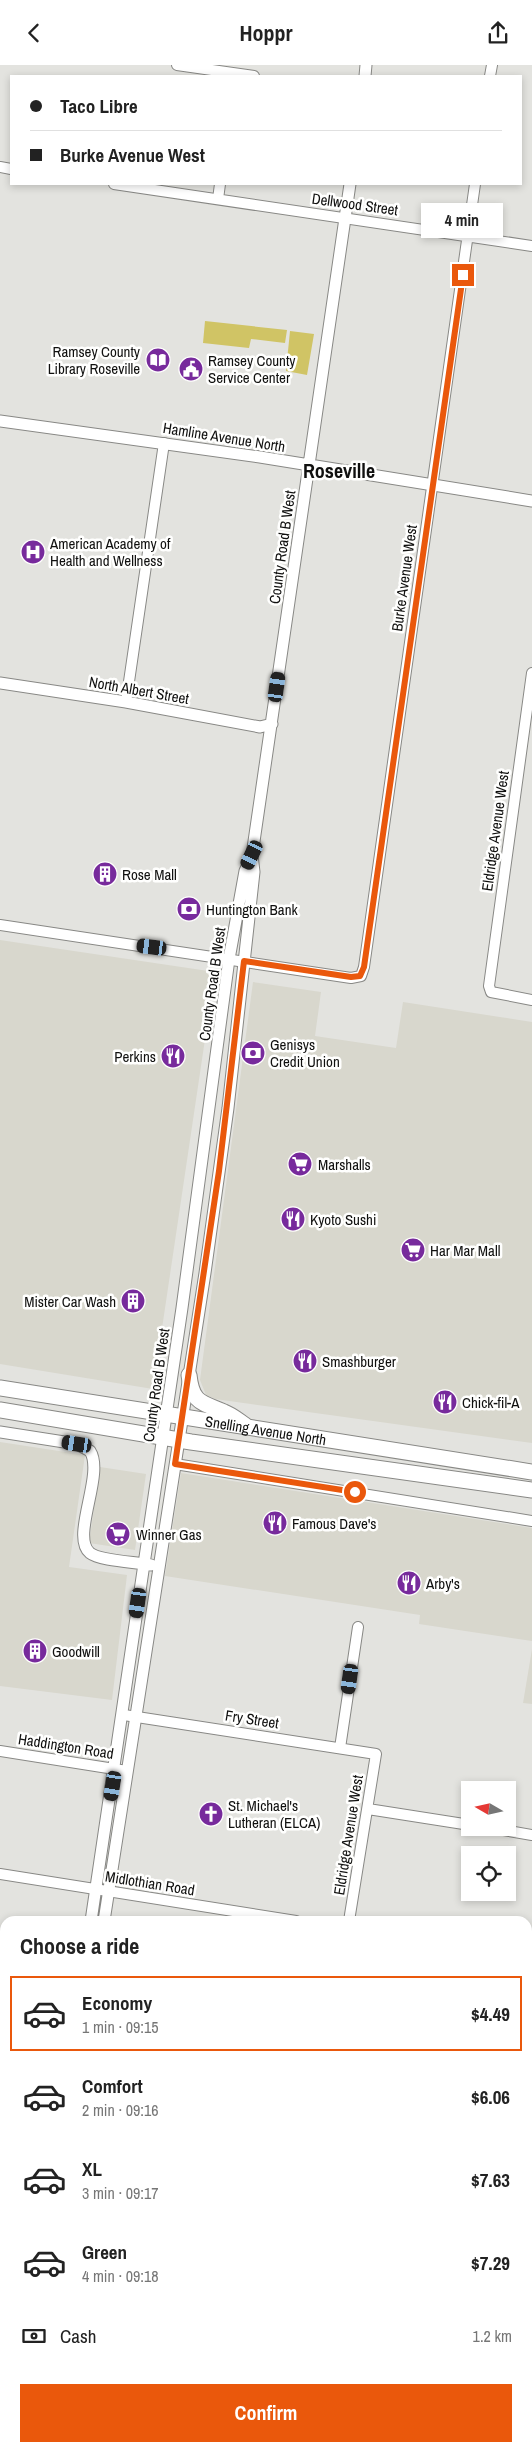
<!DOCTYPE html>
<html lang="en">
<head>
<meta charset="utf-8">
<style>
  :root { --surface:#fff; --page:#f6f6f6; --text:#222; --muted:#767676; --line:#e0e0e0; --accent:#ea580c }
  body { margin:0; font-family:"Archivo Narrow",sans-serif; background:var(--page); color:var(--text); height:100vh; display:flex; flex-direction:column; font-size:19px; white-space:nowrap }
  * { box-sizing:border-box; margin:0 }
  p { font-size:16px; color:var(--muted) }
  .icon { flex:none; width:28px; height:28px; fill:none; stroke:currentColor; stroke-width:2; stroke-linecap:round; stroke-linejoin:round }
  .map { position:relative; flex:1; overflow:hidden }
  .side { position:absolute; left:0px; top:1851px; width:532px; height:536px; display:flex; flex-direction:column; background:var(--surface); border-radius:15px 15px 0 0; box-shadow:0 2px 8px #0003 }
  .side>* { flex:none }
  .banner { position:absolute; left:10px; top:10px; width:512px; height:110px; border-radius:0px; box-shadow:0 2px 8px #0003; display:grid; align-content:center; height:110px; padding:0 20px; background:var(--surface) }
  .needle { width:32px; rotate:279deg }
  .fabs { position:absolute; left:461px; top:1716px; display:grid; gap:10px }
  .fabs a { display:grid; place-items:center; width:55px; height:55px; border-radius:0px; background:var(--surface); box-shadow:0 2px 8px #0003; font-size:25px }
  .end { position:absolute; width:22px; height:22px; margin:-11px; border:6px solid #ea580c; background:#fff; box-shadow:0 0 0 2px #fff }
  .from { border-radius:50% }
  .bubble { position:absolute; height:35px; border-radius:0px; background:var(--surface); box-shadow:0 2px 8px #0003; font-size:16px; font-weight:700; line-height:35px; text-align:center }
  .car { position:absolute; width:15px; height:30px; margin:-15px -8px; border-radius:6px; box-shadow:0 0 4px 1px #0007; background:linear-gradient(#222 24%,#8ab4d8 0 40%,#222 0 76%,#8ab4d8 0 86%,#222 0) }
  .banner b { display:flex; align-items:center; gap:18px; height:48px; font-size:19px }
  .banner b+b { border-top:1px solid var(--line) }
  .banner i { width:12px; height:12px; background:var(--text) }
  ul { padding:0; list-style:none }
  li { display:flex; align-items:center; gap:15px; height:75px; margin:0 10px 8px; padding:0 10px; border:2px solid transparent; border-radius:0px }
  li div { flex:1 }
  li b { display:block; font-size:19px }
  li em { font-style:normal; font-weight:700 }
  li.active { border-color:var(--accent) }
  li>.icon { width:45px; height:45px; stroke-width:1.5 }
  h2 { padding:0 20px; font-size:22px; line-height:60px }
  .pay { display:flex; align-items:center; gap:12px; height:55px; padding:0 20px; font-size:19px }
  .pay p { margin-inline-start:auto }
  .action { display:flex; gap:10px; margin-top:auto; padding:10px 20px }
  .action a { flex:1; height:58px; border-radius:0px; background:var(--accent); color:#fff; font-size:20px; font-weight:700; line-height:58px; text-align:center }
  header { display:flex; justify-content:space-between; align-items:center; height:65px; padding:0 20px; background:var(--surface); font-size:22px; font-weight:700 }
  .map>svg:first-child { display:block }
  .built { fill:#d8d7cd }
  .green { fill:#d0c465 }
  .water { fill:#968a1b; stroke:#6e6517 }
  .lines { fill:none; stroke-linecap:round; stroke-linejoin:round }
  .minor-casing { stroke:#888885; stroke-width:12 }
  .tertiary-casing { stroke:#888885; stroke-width:13 }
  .primary-casing { stroke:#888885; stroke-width:17 }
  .minor { stroke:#fff; stroke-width:10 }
  .tertiary { stroke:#fff; stroke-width:11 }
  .primary { stroke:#fff; stroke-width:15 }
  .route { stroke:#ea580c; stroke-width:6 }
  .labels { text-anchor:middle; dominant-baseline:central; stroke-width:5; stroke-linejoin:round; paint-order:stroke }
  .street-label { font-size:15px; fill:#10100f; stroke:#fffffe }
  .poi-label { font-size:15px; fill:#10100f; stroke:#fffffe; text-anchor:start }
  .district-label { font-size:20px; font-weight:bold; fill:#10100f; stroke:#fffffe }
</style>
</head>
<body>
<header><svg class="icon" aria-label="back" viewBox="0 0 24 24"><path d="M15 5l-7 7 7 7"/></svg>Hoppr<svg class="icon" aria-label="share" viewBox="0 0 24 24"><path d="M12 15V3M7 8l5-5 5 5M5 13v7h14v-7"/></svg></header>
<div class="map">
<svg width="532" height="2387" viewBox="0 0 532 2387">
  <rect width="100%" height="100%" fill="#e3e3df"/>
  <path class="built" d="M0,875L215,907L153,1324L0,1299Z
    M253,917L321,927L315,971L396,983L403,937L532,957V1378L215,1334L206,1330L200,1315Z
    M0,1377L85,1390L69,1502L127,1510L112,1635L0,1621Z
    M100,1402L146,1409L135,1485L89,1478Z
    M181,1408L532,1463V1576L419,1559L420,1550L165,1511Z
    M532,1584V1639L523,1638Z
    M0,1887L5,1888V2008H0Z
    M0,2165H5V2297L0,2331Z"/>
  <path class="green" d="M205,256L287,265L285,278L251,274L249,283L203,278Z
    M290,266L314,269L307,310L286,306Z
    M97,2383H271L270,2387H123Z"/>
  <path class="water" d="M0,1896H5L3,1931H0Z"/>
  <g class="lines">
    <defs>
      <path id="minor" d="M177,0L254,11
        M490,11L492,0
        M0,102L11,104
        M114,119L532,181
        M218,134L220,119
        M532,608L489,921L491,927L532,935
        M126,637L164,378
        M0,860L351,913L361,911L364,902L475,119
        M175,1399L532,1456
        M124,1650L376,1689L349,1856
        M340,1683L358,1562
        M0,1686L127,1706
        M368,1744L470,1760
        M486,1762L532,1770
        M0,1809L296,1856
        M528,1894L532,1895
        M528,1928L532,1903
        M528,1956L532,1957
        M329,2387L330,2382
        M455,2387V2382"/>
      <path id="tertiary" d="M365,11L366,0
        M0,356L260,392L532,436
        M0,618L126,637L260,662L272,659
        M0,1367L77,1379L90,1386C105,1409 70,1472 90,1488C100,1496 137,1497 151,1500
        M91,1856L182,1243L229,894L245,806L252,791
        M104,1856L205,1208L228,1043L254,807L252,790L350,119
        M0,2015L5,2016
        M0,2372L5,2373
        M69,2382L97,2387
        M0,2384L21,2387"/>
      <g id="primary">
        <path d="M189,1310C192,1338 201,1337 224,1347C232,1350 239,1356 245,1360"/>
        <path id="s1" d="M0,1323L532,1407"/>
        <path d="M0,1345L191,1377L532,1425"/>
      </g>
    </defs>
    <use href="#minor" class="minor-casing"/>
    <use href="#tertiary" class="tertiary-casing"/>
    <use href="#primary" class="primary-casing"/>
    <use href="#minor" class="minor"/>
    <use href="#tertiary" class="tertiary"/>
    <use href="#primary" class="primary"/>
  </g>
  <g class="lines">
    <path class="route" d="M355,1427L175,1399L219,1106L244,896L351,912L360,911L364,902L463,210"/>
  </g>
  <defs>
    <symbol id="library-disc" viewBox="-11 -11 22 22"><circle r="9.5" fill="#772a9c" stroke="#fffffe"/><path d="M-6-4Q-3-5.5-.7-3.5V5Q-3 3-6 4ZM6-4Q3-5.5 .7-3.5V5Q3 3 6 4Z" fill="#fff"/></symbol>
    <symbol id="civic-disc" viewBox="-11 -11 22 22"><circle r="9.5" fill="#772a9c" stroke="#fffffe"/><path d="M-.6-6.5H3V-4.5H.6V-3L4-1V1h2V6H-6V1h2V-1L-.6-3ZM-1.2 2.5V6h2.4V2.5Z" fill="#fff"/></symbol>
    <symbol id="hospital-disc" viewBox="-11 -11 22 22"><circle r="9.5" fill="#772a9c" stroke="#fffffe"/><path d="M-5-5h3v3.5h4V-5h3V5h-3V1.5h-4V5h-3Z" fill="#fff"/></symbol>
    <symbol id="building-disc" viewBox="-11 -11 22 22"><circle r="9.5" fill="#772a9c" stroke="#fffffe"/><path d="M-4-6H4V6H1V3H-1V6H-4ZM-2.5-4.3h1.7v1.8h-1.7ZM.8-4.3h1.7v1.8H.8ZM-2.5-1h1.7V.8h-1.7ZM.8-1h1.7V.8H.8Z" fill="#fff"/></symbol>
    <symbol id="bank-disc" viewBox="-11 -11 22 22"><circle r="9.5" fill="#772a9c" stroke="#fffffe"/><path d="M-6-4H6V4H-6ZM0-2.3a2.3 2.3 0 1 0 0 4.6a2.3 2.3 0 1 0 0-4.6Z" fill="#fff"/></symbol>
    <symbol id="restaurant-disc" viewBox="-11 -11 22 22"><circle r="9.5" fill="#772a9c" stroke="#fffffe"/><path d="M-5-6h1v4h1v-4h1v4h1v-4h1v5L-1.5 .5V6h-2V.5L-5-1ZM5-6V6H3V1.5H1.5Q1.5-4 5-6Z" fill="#fff"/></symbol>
    <symbol id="supermarket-disc" viewBox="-11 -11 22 22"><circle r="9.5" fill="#772a9c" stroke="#fffffe"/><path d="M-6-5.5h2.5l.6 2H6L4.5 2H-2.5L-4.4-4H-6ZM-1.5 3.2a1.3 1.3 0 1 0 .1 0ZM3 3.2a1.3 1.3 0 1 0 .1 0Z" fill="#fff"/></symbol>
    <symbol id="church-disc" viewBox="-11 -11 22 22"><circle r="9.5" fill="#772a9c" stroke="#fffffe"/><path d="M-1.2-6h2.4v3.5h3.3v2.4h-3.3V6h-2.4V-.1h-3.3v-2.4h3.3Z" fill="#fff"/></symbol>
  </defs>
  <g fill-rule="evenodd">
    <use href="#library-disc" x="144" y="281" width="28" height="28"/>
    <use href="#civic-disc" x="177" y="290" width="28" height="28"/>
    <use href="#hospital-disc" x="19" y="473" width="28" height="28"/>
    <use href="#building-disc" x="91" y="795" width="28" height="28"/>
    <use href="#bank-disc" x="175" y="830" width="28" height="28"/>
    <use href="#bank-disc" x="239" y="974" width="28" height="28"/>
    <use href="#restaurant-disc" x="159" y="977" width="28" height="28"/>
    <use href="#supermarket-disc" x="286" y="1085" width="28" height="28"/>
    <use href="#restaurant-disc" x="279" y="1140" width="28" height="28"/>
    <use href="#supermarket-disc" x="399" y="1171" width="28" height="28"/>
    <use href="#building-disc" x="119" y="1222" width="28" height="28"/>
    <use href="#restaurant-disc" x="291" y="1282" width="28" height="28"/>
    <use href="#restaurant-disc" x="431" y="1323" width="28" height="28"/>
    <use href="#restaurant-disc" x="261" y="1444" width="28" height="28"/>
    <use href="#supermarket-disc" x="104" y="1455" width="28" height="28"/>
    <use href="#restaurant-disc" x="395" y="1504" width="28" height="28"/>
    <use href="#building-disc" x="21" y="1572" width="28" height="28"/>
    <use href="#church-disc" x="197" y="1735" width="28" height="28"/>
  </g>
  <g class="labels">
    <g class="street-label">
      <text transform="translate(355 139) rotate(8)">Dellwood Street</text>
      <text transform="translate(224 372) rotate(9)">Hamline Avenue North</text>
      <text transform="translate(282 482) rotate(-82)">County Road B West</text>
      <text transform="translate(404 513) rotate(-82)">Burke Avenue West</text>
      <text transform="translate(139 625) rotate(10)">North Albert Street</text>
      <text transform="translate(495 766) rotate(-82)">Eldridge Avenue West</text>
      <text transform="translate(212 919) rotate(-82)">County Road B West</text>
      <text transform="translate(156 1320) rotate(-82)">County Road B West</text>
      <text stroke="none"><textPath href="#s1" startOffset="269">Snelling Avenue North</textPath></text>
      <text transform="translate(252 1654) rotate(9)">Fry Street</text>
      <text transform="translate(66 1681) rotate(9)">Haddington Road</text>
      <text transform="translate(348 1770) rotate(-81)">Eldridge Avenue West</text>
      <text transform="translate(150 1818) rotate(9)">Midlothian Road</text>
    </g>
    <g class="poi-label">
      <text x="140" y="286" text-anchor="end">Ramsey County<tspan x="140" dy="17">Library Roseville</tspan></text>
      <text x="208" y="295">Ramsey County<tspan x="208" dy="17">Service Center</tspan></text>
      <text x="50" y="478">American Academy of<tspan x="50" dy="17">Health and Wellness</tspan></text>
      <text x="122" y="809">Rose Mall</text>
      <text x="206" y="844">Huntington Bank</text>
      <text x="270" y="979">Genisys<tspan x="270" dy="17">Credit Union</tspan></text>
      <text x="156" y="991" text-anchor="end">Perkins</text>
      <text x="318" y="1099">Marshalls</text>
      <text x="310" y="1154">Kyoto Sushi</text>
      <text x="430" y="1185">Har Mar Mall</text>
      <text x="116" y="1236" text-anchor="end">Mister Car Wash</text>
      <text x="322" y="1296">Smashburger</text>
      <text x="462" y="1337">Chick-fil-A</text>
      <text x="292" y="1458">Famous Dave's</text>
      <text x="136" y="1469">Winner Gas</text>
      <text x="426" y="1518">Arby's</text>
      <text x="52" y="1586">Goodwill</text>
      <text x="228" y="1740">St. Michael's<tspan x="228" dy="17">Lutheran (ELCA)</tspan></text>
    </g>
    <g class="district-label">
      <text x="339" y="405">Roseville</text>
    </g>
  </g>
</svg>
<div class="fabs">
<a><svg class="needle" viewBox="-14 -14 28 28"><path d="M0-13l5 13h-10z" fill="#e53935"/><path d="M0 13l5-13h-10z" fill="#767676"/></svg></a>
<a><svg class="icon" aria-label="locate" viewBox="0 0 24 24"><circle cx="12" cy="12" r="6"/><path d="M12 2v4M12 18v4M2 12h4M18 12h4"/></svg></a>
</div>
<i class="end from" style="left:355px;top:1427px"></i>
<i class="end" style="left:463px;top:210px"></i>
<div class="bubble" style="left:421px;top:138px;width:82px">4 min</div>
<i class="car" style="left:277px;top:622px;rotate:8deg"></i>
<i class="car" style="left:252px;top:790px;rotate:205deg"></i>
<i class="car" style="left:152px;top:882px;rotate:277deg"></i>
<i class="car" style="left:77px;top:1379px;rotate:279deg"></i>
<i class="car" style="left:138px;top:1538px;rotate:188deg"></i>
<i class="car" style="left:350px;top:1614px;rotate:188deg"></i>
<i class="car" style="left:113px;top:1721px;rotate:189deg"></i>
<div class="banner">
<b><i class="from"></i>Taco Libre</b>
<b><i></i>Burke Avenue West</b>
</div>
<section class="side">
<h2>Choose a ride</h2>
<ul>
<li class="active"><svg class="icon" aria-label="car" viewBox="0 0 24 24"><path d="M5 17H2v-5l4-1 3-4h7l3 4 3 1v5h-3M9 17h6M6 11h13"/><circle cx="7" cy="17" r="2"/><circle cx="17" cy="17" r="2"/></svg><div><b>Economy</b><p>1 min · 09:15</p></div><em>$4.49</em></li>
<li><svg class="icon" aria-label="car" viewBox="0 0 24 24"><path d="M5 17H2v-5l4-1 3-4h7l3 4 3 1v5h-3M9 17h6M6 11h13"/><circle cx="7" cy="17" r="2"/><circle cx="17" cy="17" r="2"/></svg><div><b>Comfort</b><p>2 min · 09:16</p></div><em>$6.06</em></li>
<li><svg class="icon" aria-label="car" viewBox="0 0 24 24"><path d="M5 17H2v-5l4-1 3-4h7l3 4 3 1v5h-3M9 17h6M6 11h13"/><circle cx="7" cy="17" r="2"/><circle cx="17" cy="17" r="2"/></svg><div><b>XL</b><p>3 min · 09:17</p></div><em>$7.63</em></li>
<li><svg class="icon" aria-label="car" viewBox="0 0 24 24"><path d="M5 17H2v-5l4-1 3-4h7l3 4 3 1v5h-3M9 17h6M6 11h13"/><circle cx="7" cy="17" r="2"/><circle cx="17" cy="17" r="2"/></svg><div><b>Green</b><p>4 min · 09:18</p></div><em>$7.29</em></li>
</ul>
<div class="pay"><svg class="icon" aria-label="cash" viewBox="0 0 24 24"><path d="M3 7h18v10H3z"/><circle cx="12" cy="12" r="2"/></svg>Cash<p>1.2 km</p></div>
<div class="action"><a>Confirm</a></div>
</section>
</div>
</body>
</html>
